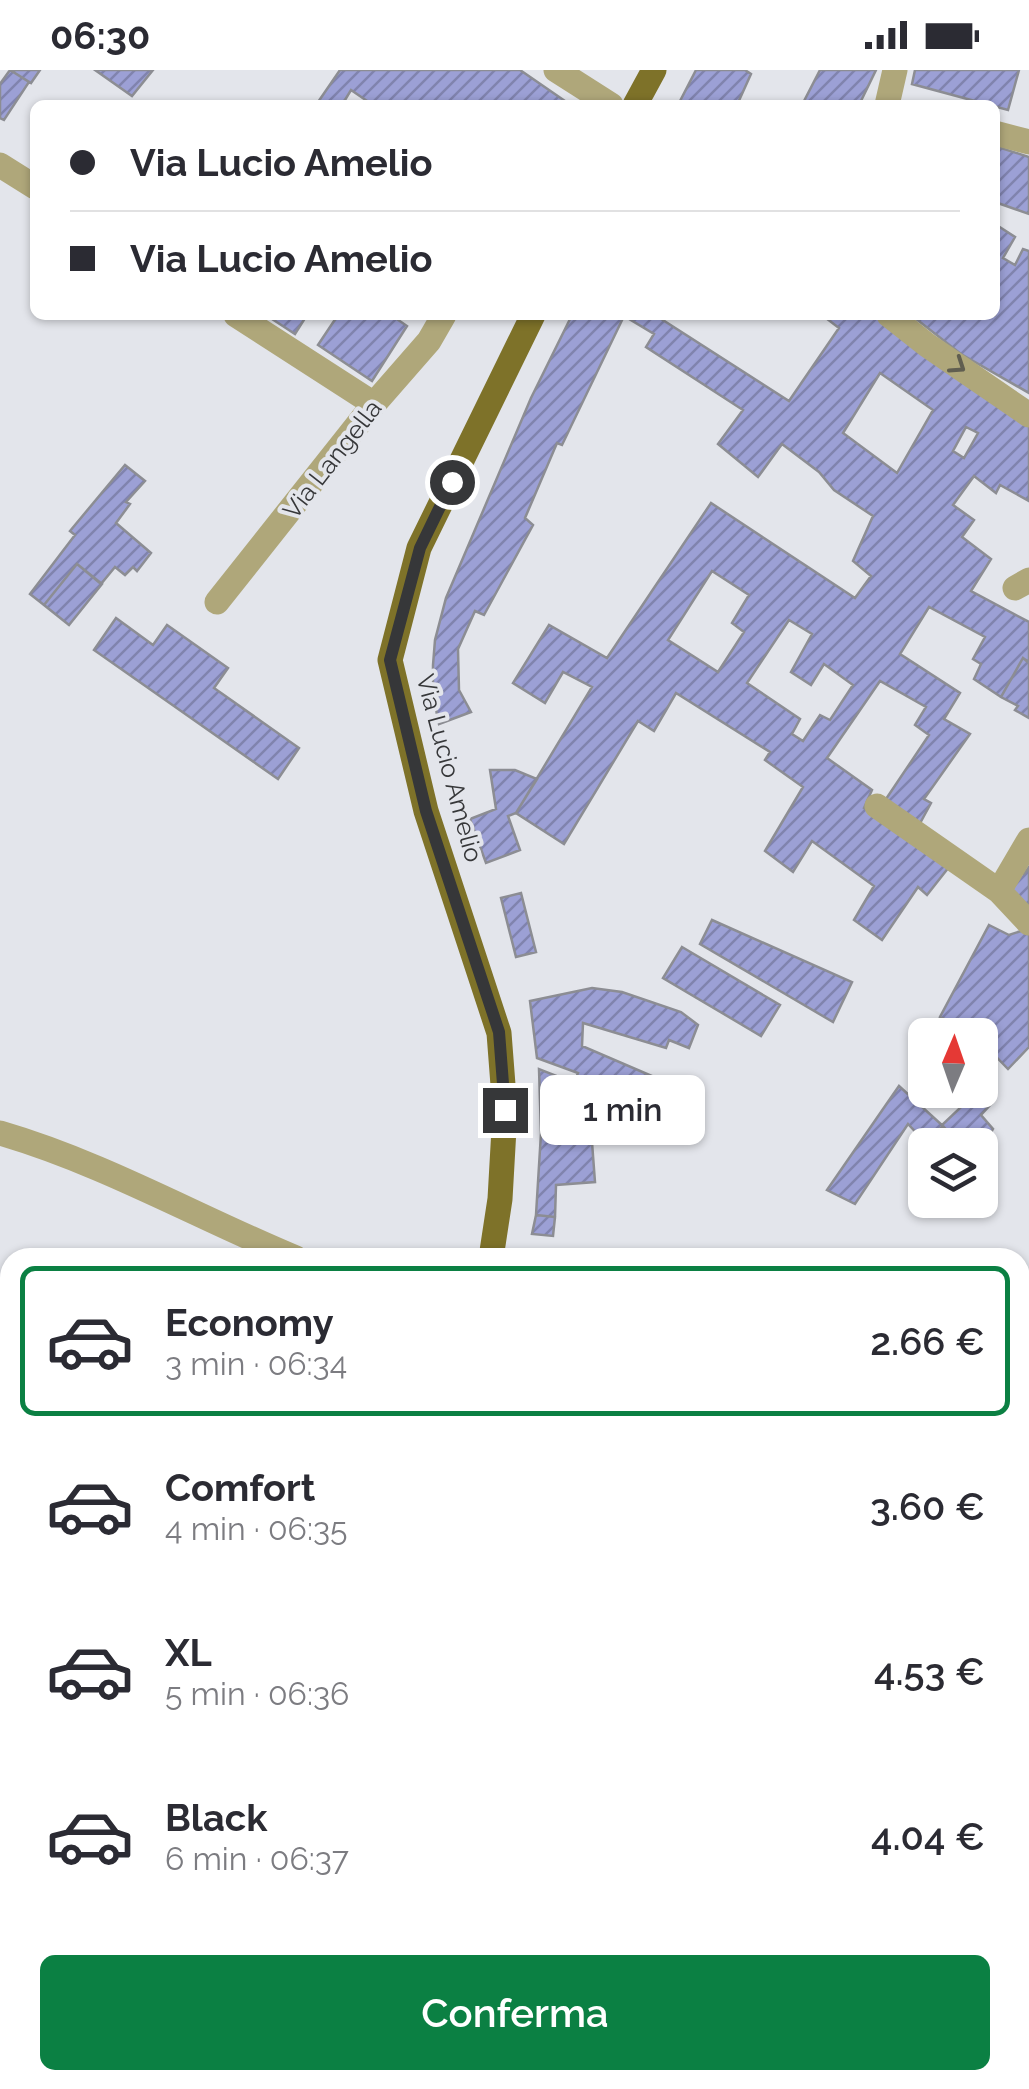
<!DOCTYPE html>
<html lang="it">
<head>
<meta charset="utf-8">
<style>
  :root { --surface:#fff; --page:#f7f7f7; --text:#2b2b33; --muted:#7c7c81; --line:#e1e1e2; --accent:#0b8043 }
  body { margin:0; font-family:Raleway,sans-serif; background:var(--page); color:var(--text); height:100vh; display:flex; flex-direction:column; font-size:38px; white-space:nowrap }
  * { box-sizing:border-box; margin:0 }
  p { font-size:32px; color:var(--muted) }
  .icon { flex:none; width:55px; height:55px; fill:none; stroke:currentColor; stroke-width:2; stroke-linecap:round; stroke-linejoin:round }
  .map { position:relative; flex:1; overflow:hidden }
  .sheet { position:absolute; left:0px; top:1178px; width:1030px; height:842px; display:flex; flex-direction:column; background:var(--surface); border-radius:30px 30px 0 0; box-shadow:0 2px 8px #0004 }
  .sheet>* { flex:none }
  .top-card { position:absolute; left:30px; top:30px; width:970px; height:220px; border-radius:15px; box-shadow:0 2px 8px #0004; display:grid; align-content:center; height:220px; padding:0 40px; background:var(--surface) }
  .needle { width:65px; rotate:2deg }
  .controls { position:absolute; left:908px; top:948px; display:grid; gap:20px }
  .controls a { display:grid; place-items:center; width:90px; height:90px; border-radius:15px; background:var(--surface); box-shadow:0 2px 8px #0004; font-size:50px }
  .end { position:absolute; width:45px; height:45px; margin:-22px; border:12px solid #363739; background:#fff; box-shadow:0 0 0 5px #fff }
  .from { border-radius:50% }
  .bubble { position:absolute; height:70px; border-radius:15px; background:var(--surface); box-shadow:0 2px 8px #0004; font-size:32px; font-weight:600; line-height:70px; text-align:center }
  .top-card b { display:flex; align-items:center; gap:35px; height:95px; font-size:38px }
  .top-card b+b { border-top:2px solid var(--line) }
  .top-card i { width:25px; height:25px; background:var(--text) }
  ul { padding:18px 0 0; list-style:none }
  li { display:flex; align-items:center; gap:30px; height:150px; margin:0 20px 15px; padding:0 20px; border:5px solid transparent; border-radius:15px }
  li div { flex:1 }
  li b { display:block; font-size:38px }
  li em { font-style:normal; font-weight:600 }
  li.current { border-color:var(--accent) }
  li>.icon { width:90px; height:90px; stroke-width:1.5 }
  .button { display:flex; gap:20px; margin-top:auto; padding:20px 40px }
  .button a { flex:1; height:115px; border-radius:15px; background:var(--accent); color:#fff; font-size:40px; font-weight:600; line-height:115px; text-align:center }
  .status { display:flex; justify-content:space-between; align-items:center; height:70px; padding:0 50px; background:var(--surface); direction:ltr }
  .status svg { height:28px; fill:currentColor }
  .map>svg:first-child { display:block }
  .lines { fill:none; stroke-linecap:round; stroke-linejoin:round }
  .stream { stroke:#7dc8d9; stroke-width:10 }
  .building { fill:url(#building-hatch); stroke:#8c8d93; stroke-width:2.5; fill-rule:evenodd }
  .minor { stroke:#afa77a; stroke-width:25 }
  .major { stroke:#7e7229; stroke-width:25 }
  .oneway { stroke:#605e50 }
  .route { stroke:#363739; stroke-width:12 }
  .labels { text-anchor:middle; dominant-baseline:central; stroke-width:8; stroke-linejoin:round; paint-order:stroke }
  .street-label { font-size:25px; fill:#363739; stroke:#e3e5eb }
</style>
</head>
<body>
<div class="status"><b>06:30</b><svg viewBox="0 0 49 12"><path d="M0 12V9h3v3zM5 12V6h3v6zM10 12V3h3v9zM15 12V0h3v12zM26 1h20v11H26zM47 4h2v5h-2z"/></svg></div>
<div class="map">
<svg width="1029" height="2019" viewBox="0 0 1029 2019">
  <defs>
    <pattern id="building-hatch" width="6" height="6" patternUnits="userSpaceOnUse" patternTransform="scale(2.5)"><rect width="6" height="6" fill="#9ca0d5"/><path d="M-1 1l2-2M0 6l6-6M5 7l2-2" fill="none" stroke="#8083ae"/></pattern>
  </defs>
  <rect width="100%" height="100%" fill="#e3e5eb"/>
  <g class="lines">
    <path class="stream" d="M210,2010L211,2019
      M980,2010L988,2019"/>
  </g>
  <path class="building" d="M10,0H40L31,13Z
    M10,0L29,12L4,50L0,48V14Z
    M95,0H153L132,26Z
    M340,0H520L565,31L562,35H373L351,20L342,35H316Z
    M696,0H745L751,4L737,35H678Z
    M820,0H876L859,35H802Z
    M915,0H1019L1008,40L912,14Z
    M995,76L1029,87V144L995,132Z
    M995,154L1015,167L1003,188L1015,195L1023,179L1029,181V323L961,284L911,245H995Z
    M266,245H307L295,264Z
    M338,245H391L407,256L372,311L318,275Z
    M572,245H655L789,331L839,258L822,245H876L1029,353V431L1000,415L996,423L974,406L953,435L974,450L962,467L991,489L971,521L1029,552V592L1023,588L1001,627L974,609L981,594L973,589L985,567L929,537L900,584L960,623L944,649L970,664L924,729L931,733L918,757L884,732L929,665L915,655L926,637L880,611L827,688L872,720L864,738L949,797L927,825L918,817L882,870L854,850L874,816L812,771L793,802L765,781L803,717L765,690L770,682L676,623L654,661L638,651L564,774L516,743L592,617L563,602L545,633L513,613L549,555L607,588L711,433L855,528L871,506L853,491L873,446L834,420L819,402L782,374L758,407L718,374L743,340L646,277L654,264L624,246L562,375L557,373L525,448L533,455L484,545L475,541L458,579L459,620L471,642L439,654L433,625V595L435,570L446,528L531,328ZM880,303L933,340L897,403L843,363ZM966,357L978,363L964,388L953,381ZM712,501L749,525L732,553L744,562L718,602L668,570ZM789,550L812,564L791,602L811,615L824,594L853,615L830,650L820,645L803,671L792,664L800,649L747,613Z
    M125,395L145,411L126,432L130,434L116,453L151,483L137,501L133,497L125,505L115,497L101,514L77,494L44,535L30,524L75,465L70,461Z
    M77,494L102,514L69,555L44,535Z
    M116,548L153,575L167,555L228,598L214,618L299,678L278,709L94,580Z
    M1023,588L1029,593V648L1015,640L1018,636L1001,627Z
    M490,700H515L537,709L516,743L508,746L520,780L486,793L470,749L496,739Z
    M1029,797V838L1010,820L1020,803L1024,804Z
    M521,823L536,882L516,887L501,828Z
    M712,850L852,912L833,952L700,874Z
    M989,855L1009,865L1027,859L1029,862V977L1008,999L980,970V965L940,947Z
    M682,877L780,935L761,966L663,908Z
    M592,918L622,922L681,942L698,955L689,978L669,970L666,978L583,953L582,976L675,1016L663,1044L587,1008L584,1017L588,1019L595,1112L556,1115L555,1147L536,1145L541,1063L539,999L574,1013L578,1003L537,988L530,931Z
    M899,1016L943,1056L925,1072L908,1054L855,1134L827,1120Z
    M979,1020L992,1033L981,1045L993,1059L980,1081V1075H961L942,1055Z
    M536,1145L555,1147L553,1166L532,1164Z
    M1029,1375V1450L1020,1442V1384Z"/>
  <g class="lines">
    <path class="minor" d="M556,0L611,35
      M887,35L895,0
      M995,63L1029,72
      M0,95L35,117
      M236,245L374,334
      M889,245L927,275L1029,345
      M1015,518L1029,510
      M217,532L374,334L429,271L444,245
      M877,736L999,821L1029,853
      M999,821L1029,770
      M0,1063C103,1093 197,1147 296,1188
      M1020,1364L1029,1357
      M0,1895L10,1891
      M306,2010L314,2019"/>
    <path class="major" d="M635,35L654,0
      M491,1188L500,1129L505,1041L499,963L426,741L390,590L419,478L533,245
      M398,2010L407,2019"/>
  </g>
  <defs><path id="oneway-chevron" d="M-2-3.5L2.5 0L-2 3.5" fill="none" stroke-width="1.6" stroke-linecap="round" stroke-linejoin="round" transform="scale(2.5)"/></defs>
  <use class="oneway" href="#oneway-chevron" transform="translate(958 296) rotate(34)"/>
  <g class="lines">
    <path class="route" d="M452,412L420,478L390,590L426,741L499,962L505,1040"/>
  </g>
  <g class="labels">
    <g class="street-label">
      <text transform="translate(332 389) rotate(-52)">Via Langella</text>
      <text transform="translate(450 698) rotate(75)">Via Lucio Amelio</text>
    </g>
  </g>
</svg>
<div class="controls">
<a><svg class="needle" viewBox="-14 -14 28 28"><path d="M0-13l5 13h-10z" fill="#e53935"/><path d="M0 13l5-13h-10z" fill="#7c7c81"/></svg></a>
<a><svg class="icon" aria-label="layers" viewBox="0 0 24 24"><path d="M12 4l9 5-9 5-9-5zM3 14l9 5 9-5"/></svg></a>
</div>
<i class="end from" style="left:452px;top:412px"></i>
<i class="end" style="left:505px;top:1040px"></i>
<div class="bubble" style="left:540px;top:1005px;width:165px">1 min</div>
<div class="top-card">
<b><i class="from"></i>Via Lucio Amelio</b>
<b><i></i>Via Lucio Amelio</b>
</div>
<section class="sheet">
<ul>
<li class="current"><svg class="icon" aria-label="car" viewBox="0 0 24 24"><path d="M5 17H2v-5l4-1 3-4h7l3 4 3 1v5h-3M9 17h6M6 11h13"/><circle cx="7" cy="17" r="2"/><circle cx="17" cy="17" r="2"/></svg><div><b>Economy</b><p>3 min · 06:34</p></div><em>2.66 €</em></li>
<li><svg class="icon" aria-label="car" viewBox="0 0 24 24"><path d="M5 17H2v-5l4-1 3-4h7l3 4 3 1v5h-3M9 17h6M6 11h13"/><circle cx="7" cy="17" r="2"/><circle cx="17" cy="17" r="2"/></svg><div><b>Comfort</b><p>4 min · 06:35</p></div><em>3.60 €</em></li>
<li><svg class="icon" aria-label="car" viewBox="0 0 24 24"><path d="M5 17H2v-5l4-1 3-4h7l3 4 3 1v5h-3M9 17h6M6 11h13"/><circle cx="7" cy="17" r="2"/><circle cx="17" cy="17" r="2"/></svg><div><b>XL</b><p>5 min · 06:36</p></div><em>4.53 €</em></li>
<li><svg class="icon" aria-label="car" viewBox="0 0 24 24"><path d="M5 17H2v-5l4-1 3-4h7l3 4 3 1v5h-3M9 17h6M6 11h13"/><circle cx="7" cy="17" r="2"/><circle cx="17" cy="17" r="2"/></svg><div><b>Black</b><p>6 min · 06:37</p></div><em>4.04 €</em></li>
</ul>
<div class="button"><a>Conferma</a></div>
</section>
</div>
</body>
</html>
